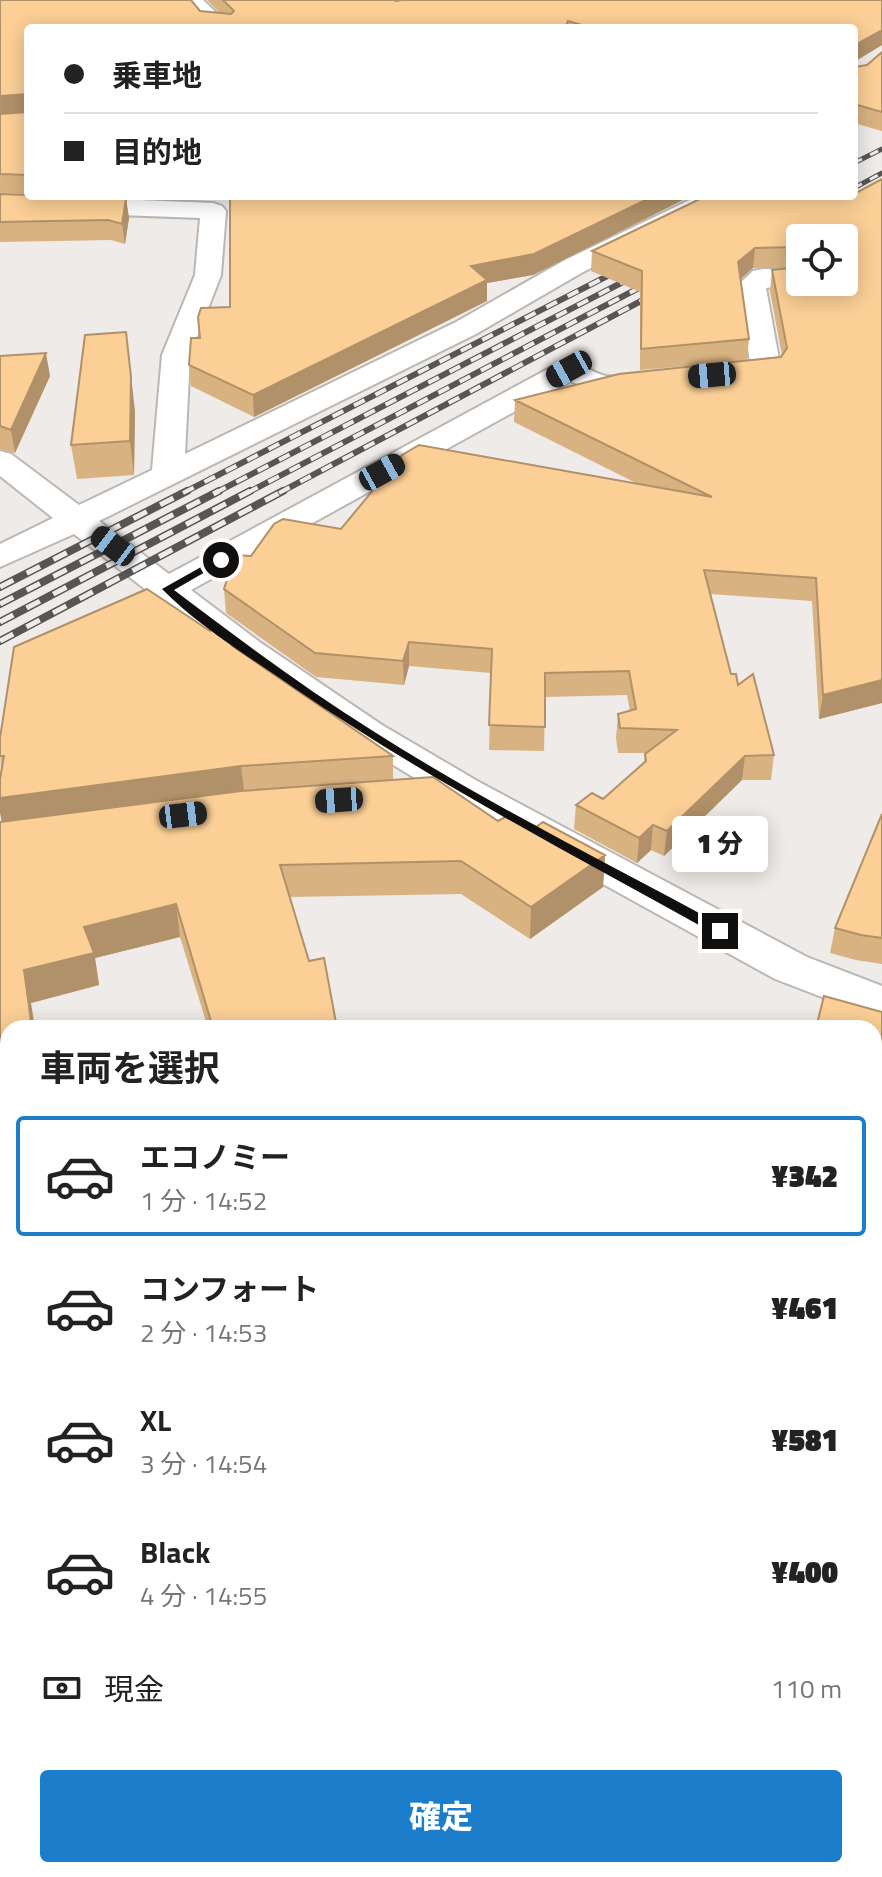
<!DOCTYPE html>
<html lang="ja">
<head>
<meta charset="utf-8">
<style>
  :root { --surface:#fff; --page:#f2f2f2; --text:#222; --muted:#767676; --line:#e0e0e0; --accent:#1c7eca }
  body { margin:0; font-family:"Titillium Web","Noto Sans JP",sans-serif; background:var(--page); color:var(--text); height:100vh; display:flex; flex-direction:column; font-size:30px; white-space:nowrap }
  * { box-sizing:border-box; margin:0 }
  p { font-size:26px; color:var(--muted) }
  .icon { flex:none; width:44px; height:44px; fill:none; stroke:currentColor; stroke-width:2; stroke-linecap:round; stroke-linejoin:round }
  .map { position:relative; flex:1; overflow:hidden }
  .panel { position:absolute; left:0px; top:1020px; width:882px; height:858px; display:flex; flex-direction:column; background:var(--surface); border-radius:24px 24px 0 0; box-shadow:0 4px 20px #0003 }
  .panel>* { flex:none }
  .guide { position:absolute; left:24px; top:24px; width:834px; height:176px; border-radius:8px; box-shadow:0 4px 20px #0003; display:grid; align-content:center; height:176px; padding:0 40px; background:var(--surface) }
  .fabs { position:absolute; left:786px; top:224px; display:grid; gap:16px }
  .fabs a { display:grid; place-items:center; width:72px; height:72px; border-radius:8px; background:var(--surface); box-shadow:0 4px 20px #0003; font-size:40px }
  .end { position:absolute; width:36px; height:36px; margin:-18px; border:10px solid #100f0e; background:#fff; box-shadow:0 0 0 4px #fff }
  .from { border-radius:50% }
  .bubble { position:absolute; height:56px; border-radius:8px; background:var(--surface); box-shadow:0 4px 20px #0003; font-size:26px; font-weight:800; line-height:56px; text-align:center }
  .car { position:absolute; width:24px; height:48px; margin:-24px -12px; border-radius:10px; box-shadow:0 0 6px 2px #0007; background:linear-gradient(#222 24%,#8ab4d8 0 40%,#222 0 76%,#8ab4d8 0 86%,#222 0) }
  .guide b { display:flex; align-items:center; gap:28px; height:76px; font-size:30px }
  .guide b+b { border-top:2px solid var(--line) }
  .guide i { width:20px; height:20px; background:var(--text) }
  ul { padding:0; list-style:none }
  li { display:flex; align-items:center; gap:24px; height:120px; margin:0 16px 12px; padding:0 24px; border:4px solid transparent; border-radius:8px }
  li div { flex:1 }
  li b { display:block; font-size:30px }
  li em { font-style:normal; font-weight:800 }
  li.active { border-color:var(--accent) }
  li>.icon { width:72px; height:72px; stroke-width:1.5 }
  h2 { padding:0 40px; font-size:36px; line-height:96px }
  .pay { display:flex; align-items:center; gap:20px; height:88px; padding:0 40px; font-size:30px }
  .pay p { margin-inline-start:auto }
  .cta { display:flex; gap:16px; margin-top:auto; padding:16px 40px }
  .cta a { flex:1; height:92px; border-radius:8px; background:var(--accent); color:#fff; font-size:32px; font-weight:800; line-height:92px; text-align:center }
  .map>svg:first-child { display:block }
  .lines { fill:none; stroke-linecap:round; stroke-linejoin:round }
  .minor-casing { stroke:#bab7b4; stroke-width:4 }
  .minor { fill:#fff; fill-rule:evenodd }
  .rail-far2-casing { stroke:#585655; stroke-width:5 }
  .rail-far1-casing { stroke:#585655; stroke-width:6 }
  .rail-casing { stroke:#585655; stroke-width:8 }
  .rail-far2 { stroke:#eeebe8; stroke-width:3; stroke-dasharray:9; stroke-linecap:butt }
  .rail-far1 { stroke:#eeebe8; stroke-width:4; stroke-dasharray:12; stroke-linecap:butt }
  .rail { stroke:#eeebe8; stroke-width:5; stroke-dasharray:15; stroke-linecap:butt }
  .wall { fill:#d8b281; fill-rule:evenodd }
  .shaded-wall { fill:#b09169 }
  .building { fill:#fbcf96; stroke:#b09169; stroke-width:2 }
  .route { fill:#100f0e }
</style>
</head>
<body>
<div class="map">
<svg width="882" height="1877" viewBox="0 0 882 1877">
  <rect width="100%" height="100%" fill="#eeebe8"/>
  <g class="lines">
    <defs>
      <path id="minor" d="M182,0H203L232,28L204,26Z
        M698,196H730L727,201L583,272L476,334L99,521L169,574L559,363C579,358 588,372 606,376C625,379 644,369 663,374L668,380L663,386L602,394L570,381L191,590L261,643L382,725L479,782L807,957L882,986V1020L775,979L451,800L354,741L235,659L74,534L0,567V544L53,518L0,476V451L11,454L79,505L152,470L162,355L195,275L200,218L66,213L57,210L53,205L57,200L66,197L213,203L222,206L226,211L221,275L190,355L185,454L456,322L565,260Z
        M763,269H800V282H810L766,288L781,370L776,376C756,381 727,385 707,380L702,374L707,368L750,362L738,285L753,271Z"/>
    </defs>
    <use href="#minor" class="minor-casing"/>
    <use href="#minor" class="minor"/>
    <defs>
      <path id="rail-far2" d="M854,163L882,149
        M854,188L882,173"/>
      <path id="rail-far1" d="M183,493L623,268
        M215,493L623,282
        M247,493L656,279
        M279,493L658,292"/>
      <path id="rail" d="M0,587L187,491
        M0,604L219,491
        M0,622L250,491
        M0,641L283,491"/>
    </defs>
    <use href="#rail-far2" class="rail-far2-casing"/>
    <use href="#rail-far1" class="rail-far1-casing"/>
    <use href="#rail" class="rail-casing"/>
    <use href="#rail-far2" class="rail-far2"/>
    <use href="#rail-far1" class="rail-far1"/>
    <use href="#rail" class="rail"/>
  </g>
  <path class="wall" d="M0,0L220,13L207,0H398L395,1H396L882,0V45L855,61V67L867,65L882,52V131L854,123V28H28V194L0,193Z
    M882,179V703L819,719L812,601L710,594L731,674L738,685L774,755L771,780H742L664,856L651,850L637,863L574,829L576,805L603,799L644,763L645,753H618L616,738L618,714L630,711L627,695L545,697L544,751L489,750L491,673L409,666L404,685L316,677L226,613L224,589L251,556L341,529L638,484L514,422L515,400L742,361L640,370V292L591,271L592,251L854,196ZM800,238L844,282H800ZM797,267L772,270L770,291L782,356L747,360L749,339L741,279L753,268Z
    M0,194L126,199L129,218L125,244L111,240L0,242Z
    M69,196H161L159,200Z
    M230,196H691L533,275L487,283V301L254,417L191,386L189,365L200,338L230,307Z
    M0,356L50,376L15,453L0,449Z
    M135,411L134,475L77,479L71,445Z
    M210,631L248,647L249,658L393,756V780L498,821L536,827L605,855L603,887L530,939L461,894L289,897L309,961L337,1028H208L180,937L95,958L99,985L31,1003L8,1028V1870H262L260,1877H0V822H2L0,738Z
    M882,814V964L856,960L830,953L835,928Z
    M882,1012V1443H874V1028Z"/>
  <path class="shaded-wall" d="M882,30V45L854,62L855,45Z
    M27,94L28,112L0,115V96Z
    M654,196H691L533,275L487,283V301L254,417L253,395L471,266Z
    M126,199L129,218L125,244L122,224Z
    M755,248L753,268L736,283L738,262Z
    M126,332L135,411L134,475L130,441Z
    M46,353L50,376L15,453L11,430Z
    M409,642V666L404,685L403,661Z
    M882,680V703L819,719L823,695Z
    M745,756L742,780L664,856L667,831Z
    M241,766L244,791L2,823L0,813V798Z
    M653,825L651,850L637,863L639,838Z
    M605,855L603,887L530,939L531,907Z
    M176,904L180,937L95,958L99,985L31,1003L35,1028H32L24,970L84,927Z
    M249,1870H262L260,1877H247Z"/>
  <path class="building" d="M0,0H191L200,11L231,14L234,11L223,0H394L396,1L402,0H882V30L855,45V67L867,65L882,52V112L854,104V28H592L568,21L565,28H28V175L0,174V114L28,112L27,94L0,96Z
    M882,179V680L823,695L816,578L704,570L731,674H736L738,685L753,674L774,755L745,756L667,831L653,825L639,838L576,805L592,793L603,799L646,761L645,754L677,730L620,728L618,714L636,709L629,671L545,673V727L489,725L492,649L409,642L403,661L315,653L224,589L235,555L251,556L274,524L283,519L341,529L402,455L419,445L712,497L515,400L619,374L781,357L787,348L772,270L800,267V282H844V238H800V247L755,248L738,262L749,339L641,349L642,271L592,251L706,196H854V194Z
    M0,194L28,195V196L126,199L122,224L108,220L0,222Z
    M230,196H654L534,254L471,266L487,280L253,395L189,365L191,338H200L198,317L201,308L230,307Z
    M126,332L131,377L130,441L71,445L85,335Z
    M46,353L11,430L0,426V356Z
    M147,589L210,631L213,621L248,647L231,645L393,756L241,766L0,798V779L4,756H0V738L14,647Z
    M433,777L498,821L509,815L527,826L530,824L536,827L543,822L605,855L531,907L461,861L280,865L309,961L324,958L337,1028H213L176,904L84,927L94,953L24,970L32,1028H8V1431L0,1430V822L241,791Z
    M882,814V938L861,935L835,928Z
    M824,996L882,1012V1419H874V1028H816Z
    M0,1452L8,1460V1870H249L247,1877H0V1684L8,1668L0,1676Z"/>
  <path class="route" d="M217,558L226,560L174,590C239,639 304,688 373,731C486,803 607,863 725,927V934H715C573,855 429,780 294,688C251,658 198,626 162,589Z"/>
</svg>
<div class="fabs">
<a><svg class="icon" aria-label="locate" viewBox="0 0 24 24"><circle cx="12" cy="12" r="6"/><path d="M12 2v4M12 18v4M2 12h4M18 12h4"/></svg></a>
</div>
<i class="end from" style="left:221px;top:560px"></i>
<i class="end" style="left:720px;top:931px"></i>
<div class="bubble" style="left:672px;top:816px;width:96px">1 分</div>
<i class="car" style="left:569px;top:369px;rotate:241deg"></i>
<i class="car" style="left:712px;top:375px;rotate:265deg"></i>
<i class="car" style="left:382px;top:472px;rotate:61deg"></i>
<i class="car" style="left:113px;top:546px;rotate:307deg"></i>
<i class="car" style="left:339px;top:800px;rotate:266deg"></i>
<i class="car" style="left:183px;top:815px;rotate:83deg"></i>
<div class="guide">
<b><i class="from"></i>乗車地</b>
<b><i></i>目的地</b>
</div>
<section class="panel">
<h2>車両を選択</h2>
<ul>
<li class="active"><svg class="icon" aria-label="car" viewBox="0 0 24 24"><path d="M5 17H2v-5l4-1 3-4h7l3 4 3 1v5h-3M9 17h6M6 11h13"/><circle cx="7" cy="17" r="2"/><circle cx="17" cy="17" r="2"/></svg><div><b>エコノミー</b><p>1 分 · 14:52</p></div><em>¥342</em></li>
<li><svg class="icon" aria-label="car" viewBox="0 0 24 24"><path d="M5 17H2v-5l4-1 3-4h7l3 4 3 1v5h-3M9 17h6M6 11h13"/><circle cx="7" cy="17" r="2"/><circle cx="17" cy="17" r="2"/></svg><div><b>コンフォート</b><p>2 分 · 14:53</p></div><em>¥461</em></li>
<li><svg class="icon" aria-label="car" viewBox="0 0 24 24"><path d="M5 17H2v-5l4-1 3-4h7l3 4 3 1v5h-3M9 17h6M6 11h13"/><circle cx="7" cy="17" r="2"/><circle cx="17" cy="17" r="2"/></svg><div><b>XL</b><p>3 分 · 14:54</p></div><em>¥581</em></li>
<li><svg class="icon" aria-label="car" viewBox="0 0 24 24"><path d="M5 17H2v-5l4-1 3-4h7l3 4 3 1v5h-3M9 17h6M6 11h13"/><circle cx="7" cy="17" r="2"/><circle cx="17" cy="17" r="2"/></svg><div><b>Black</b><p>4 分 · 14:55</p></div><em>¥400</em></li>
</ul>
<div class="pay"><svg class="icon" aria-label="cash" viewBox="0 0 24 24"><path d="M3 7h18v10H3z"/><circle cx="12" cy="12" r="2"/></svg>現金<p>110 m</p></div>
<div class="cta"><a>確定</a></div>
</section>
</div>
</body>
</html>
